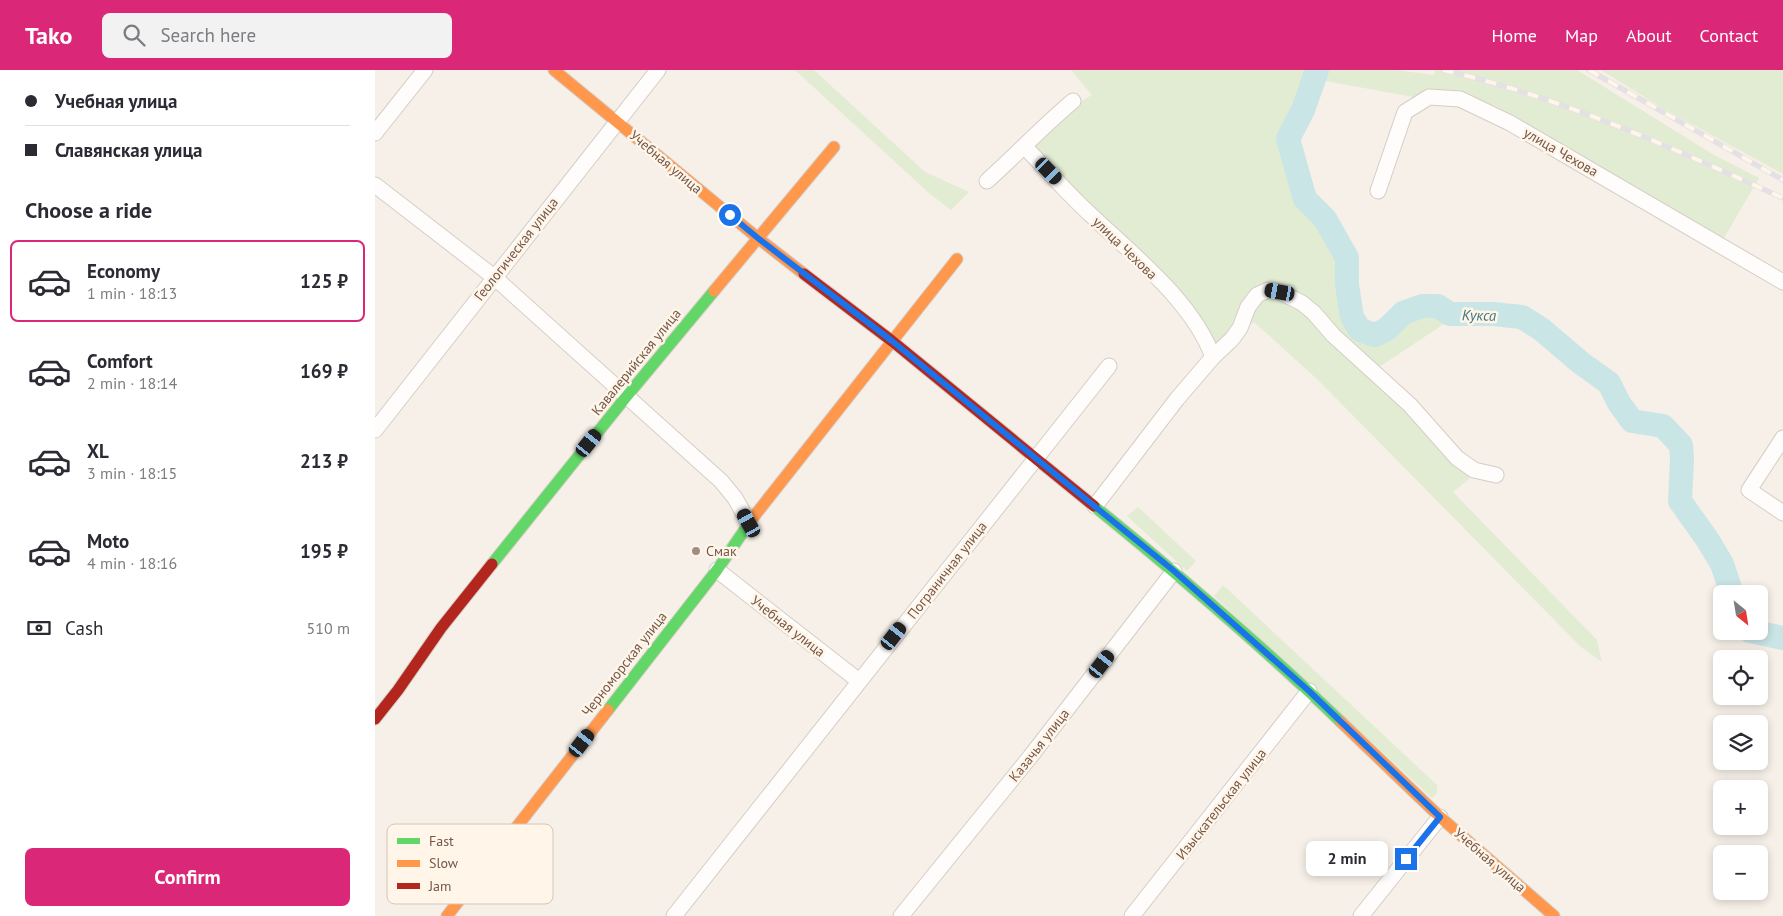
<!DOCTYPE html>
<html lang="en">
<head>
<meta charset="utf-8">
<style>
  :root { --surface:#fff; --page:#f2f2f3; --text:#2b2b33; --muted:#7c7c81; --line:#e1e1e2; --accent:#db2777 }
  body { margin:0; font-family:"PT Sans",sans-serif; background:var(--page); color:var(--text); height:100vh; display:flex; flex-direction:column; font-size:19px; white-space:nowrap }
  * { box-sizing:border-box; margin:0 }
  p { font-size:16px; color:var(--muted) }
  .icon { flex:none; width:28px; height:28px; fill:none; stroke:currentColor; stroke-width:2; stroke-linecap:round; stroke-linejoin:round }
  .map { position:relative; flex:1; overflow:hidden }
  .sheet { display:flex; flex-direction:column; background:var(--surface); width:375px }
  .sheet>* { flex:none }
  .top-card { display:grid; align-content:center; height:110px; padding:0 25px; background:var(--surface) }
  .needle { width:32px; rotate:150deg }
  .controls { position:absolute; left:1338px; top:515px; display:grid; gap:10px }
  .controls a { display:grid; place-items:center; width:55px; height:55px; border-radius:8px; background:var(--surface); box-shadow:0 2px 8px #0003; font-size:25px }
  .end { position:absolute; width:22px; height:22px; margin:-11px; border:6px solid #1a73e8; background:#fff; box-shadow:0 0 0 2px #fff }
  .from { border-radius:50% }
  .bubble { position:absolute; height:35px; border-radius:8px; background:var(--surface); box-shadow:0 2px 8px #0003; font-size:16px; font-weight:800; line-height:35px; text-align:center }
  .car { position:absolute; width:15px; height:30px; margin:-15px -8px; border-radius:6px; box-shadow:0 0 4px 1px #0007; background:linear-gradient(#222 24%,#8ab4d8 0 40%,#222 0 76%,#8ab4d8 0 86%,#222 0) }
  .top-card b { display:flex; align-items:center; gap:18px; height:48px; font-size:19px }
  .top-card b+b { border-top:1px solid var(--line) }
  .top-card i { width:12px; height:12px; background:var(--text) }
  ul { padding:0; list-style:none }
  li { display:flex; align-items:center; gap:15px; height:82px; margin:0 10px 8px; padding:0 15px; border:2px solid transparent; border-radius:8px }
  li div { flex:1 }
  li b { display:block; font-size:19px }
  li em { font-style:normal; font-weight:800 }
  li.current { border-color:var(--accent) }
  li>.icon { width:45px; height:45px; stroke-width:1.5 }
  h2 { padding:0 25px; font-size:22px; line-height:60px }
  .pay { display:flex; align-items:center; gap:12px; height:55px; padding:0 25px; font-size:19px }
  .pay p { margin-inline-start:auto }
  .action { display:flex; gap:10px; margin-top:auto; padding:10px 25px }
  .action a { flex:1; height:58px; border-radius:8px; background:var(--accent); color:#fff; font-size:20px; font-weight:800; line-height:58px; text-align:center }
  header { display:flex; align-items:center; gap:30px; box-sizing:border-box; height:70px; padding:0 25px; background:var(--accent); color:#fff }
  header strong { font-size:24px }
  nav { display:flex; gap:28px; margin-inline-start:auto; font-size:18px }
  .search { width:350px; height:45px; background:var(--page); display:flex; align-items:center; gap:12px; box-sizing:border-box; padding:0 18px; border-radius:8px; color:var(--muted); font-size:19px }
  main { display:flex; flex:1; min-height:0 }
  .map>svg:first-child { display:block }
  .green { fill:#e2ecd2 }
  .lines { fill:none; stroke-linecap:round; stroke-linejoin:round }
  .river { stroke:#cae5e6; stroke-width:24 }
  .street-casing { stroke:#d5cdc7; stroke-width:17 }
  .fast-casing { stroke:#d5ccc4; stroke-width:13 }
  .slow-casing { stroke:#d5ccc4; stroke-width:13 }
  .jam-casing { stroke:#d5ccc4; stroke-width:13 }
  .street { stroke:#fefdfc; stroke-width:15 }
  .fast { stroke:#63d668; stroke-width:11 }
  .slow { stroke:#ff974d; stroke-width:11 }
  .jam { stroke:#b3261e; stroke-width:11 }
  .rail-casing { stroke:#e4e1e4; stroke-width:5.5 }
  .rail { stroke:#fff5e8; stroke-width:4; stroke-dasharray:11; stroke-linecap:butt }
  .route { stroke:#1a73e8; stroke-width:6 }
  .poi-dot { fill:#a18d81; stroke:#fff5e8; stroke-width:2 }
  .labels { text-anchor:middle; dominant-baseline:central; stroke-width:5; stroke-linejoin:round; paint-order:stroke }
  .street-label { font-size:14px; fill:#735749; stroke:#fff5e8 }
  .poi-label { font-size:14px; fill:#735749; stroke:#fff5e8; text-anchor:start }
  .water-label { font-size:15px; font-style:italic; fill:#3f777f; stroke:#fff5e8 }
  .key { fill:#fff5e8; stroke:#d5c6b8; stroke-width:1 }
  .key-label { font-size:14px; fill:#735749 }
</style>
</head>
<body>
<header>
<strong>Tako</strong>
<div class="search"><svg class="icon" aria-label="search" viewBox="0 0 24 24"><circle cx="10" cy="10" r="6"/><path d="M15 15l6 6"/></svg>Search here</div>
<nav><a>Home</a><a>Map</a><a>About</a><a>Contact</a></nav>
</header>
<main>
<section class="sheet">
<div class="top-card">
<b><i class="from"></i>Учебная улица</b>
<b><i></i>Славянская улица</b>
</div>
<h2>Choose a ride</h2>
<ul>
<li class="current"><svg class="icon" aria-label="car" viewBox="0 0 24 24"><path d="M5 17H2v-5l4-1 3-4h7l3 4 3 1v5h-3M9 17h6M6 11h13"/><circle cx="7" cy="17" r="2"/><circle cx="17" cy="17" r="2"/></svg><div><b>Economy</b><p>1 min · 18:13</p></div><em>125 ₽</em></li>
<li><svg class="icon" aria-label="car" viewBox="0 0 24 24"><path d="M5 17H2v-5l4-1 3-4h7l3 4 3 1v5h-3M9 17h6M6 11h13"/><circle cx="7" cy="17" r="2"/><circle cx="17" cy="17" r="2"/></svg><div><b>Comfort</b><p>2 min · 18:14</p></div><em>169 ₽</em></li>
<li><svg class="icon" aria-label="car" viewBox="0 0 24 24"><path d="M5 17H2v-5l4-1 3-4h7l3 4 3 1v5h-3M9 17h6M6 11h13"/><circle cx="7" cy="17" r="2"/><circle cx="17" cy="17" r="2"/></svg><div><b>XL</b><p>3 min · 18:15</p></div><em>213 ₽</em></li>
<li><svg class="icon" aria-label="car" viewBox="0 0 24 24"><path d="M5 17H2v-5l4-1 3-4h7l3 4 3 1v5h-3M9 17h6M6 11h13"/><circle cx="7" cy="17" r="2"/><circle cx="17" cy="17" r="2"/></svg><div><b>Moto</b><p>4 min · 18:16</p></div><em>195 ₽</em></li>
</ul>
<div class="pay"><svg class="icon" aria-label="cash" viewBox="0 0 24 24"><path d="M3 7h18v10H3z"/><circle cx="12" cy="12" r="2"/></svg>Cash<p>510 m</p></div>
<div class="action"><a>Confirm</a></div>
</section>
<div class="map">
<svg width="1408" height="846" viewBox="0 0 1408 846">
  <rect width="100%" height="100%" fill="#f6f0e8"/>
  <path class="green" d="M420,0H439L550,102L594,122L576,140L555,124Z
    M696,0H936L922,35L908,67L926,131L938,145L948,153L967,190L968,219L974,247L982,263L1000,269L1016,262L1030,247L1048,240L1061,242L1075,250L1001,299L962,264L891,215L861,257L840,279L656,76L698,36L717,25Z
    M948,0H1021L1059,5L1060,0H1202L1339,85L1384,108L1349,168L1257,118L1121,36L1087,24L1044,28L945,10Z
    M1226,0H1408V104L1287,38Z
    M895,223L925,236L1100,404L1078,422L1222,570L1227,592L1206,577L942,309L879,252L871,258L879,235Z
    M763,437L821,491L812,501L752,446Z
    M848,515L1062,715V723L1057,728L839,526Z"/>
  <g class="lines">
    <path class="river" d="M942,0L928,40L913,69L930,129L950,149L972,188V215L977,247L985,260L1000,265L1012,259L1028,243L1047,236H1063L1075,244H1118L1147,247L1166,259L1206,293L1234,313L1244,333L1257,351L1288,356L1306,375L1307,390L1305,431L1332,469L1347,494L1357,524
      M1375,561L1408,568"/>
    <defs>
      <path id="street" d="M0,63L50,0
        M650,77C672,100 693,124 717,146C760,187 817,231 838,287
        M612,111C641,85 668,56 698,31
        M0,115L119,207L346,411L360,428L374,453
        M1003,121L1030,42L1054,27L1085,29L1135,53L1408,212
        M0,360L283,0
        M1408,368L1374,420L1408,443
        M720,436L802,329L838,287L857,269L865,258L873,237L882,225L893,220L905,222L927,233L939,243L958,265L1035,335L1082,388L1099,400L1121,405
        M342,500L484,611
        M299,846L734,296
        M526,846L655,687L799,501
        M757,846L934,621
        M986,846L1065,747"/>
      <path id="fast" d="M719,436C804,505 887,576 966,652
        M117,494L251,327L339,221
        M233,640L342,500L377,449"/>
      <path id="slow" d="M179,0L384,169L429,204
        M339,221L459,77
        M377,449L582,189
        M966,652L1065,747L1179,846
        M72,846L233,640"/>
      <path id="jam" d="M429,204L517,271L719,436
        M0,649L23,620L66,558L117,494"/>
    </defs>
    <use href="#street" class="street-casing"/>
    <use href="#fast" class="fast-casing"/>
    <use href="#slow" class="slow-casing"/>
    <use href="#jam" class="jam-casing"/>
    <use href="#street" class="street"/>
    <use href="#fast" class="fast"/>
    <use href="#slow" class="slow"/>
    <use href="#jam" class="jam"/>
    <defs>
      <path id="rail" d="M1068,0C1186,27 1297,78 1408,128
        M1214,0L1408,110"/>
    </defs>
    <use href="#rail" class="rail-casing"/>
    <use href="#rail" class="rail"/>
  </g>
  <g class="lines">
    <path class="route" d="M355,145L384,169L517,271L799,501L934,621L1065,747L1031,789"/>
  </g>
  <circle class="poi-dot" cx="321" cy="481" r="5"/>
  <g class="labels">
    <g class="street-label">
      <text transform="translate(1186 82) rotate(30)">улица Чехова</text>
      <text transform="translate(291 92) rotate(40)">Учебная улица</text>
      <text transform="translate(750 178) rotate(44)">улица Чехова</text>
      <text transform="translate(141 179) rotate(-52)">Геологическая улица</text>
      <text transform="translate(261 292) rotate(-51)">Кавалерийская улица</text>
      <text transform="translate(572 500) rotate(-52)">Пограничная улица</text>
      <text transform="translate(413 556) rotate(38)">Учебная улица</text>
      <text transform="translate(249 594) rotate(-52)">Черноморская улица</text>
      <text transform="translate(664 675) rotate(-52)">Казачья улица</text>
      <text transform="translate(846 734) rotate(-52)">Изыскательская улица</text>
      <text transform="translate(1115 790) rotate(41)">Учебная улица</text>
    </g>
    <g class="poi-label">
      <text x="331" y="481">Смак</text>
    </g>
    <g class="water-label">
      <text transform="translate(1104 245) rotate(1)">Кукса</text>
    </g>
  </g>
  <rect x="12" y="754" width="166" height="80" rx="8" class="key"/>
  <rect x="22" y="768" width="23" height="6" fill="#63d668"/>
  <rect x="22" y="790" width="23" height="7" fill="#ff974d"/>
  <rect x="22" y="813" width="23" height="6" fill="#b3261e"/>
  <g class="key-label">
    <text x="54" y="776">Fast</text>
    <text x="54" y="798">Slow</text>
    <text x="54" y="821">Jam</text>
  </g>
</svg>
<div class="controls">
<a><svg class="needle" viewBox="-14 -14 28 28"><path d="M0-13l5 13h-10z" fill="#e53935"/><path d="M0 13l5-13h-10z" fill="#7c7c81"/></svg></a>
<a><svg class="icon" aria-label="locate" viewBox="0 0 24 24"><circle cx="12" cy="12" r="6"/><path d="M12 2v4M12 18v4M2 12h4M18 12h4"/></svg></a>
<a><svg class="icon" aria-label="layers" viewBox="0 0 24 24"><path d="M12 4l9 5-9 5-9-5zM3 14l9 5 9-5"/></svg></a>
<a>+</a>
<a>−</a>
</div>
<i class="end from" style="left:355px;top:145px"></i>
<i class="end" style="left:1031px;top:789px"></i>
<div class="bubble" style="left:931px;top:771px;width:82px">2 min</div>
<i class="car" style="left:674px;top:101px;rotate:136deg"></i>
<i class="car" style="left:905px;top:222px;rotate:280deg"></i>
<i class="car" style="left:214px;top:373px;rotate:39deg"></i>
<i class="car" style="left:374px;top:453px;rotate:331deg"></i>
<i class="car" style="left:519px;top:566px;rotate:38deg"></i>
<i class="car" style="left:727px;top:594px;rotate:38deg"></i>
<i class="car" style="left:207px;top:673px;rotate:38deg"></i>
</div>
</main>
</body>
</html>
